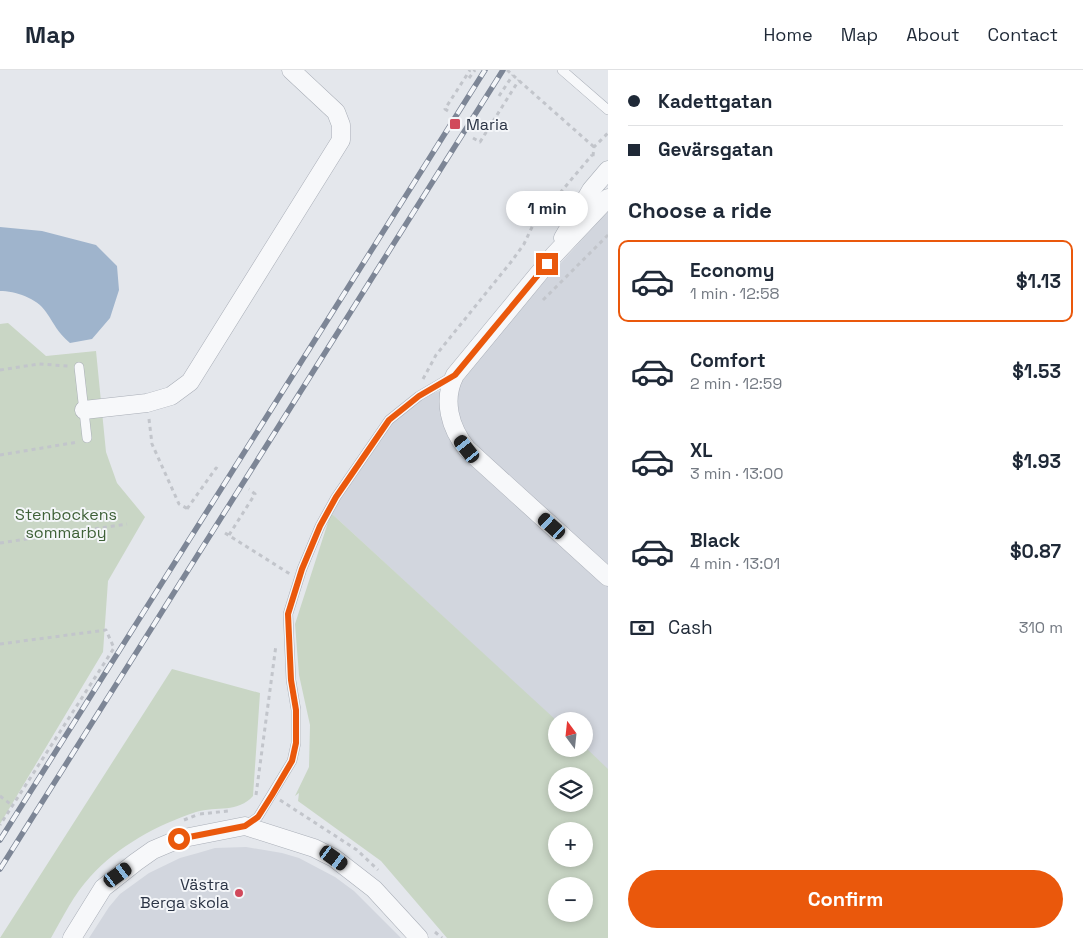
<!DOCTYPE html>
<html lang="en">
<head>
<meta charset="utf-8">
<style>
  :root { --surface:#fff; --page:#f6f6f7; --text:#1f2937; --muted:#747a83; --line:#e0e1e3; --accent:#ea580c }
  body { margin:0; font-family:"Space Grotesk",sans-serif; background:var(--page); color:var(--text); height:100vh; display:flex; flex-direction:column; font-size:19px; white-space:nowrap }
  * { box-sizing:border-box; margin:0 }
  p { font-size:16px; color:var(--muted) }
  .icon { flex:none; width:28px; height:28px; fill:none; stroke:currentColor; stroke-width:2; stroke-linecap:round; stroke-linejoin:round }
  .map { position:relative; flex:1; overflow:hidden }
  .side { display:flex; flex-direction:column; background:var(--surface); width:475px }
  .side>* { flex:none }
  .banner { display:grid; align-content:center; height:110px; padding:0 20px; background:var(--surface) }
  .needle { width:32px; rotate:345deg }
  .tools { position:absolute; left:548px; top:642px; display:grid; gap:10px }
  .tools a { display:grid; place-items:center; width:45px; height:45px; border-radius:50%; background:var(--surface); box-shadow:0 2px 8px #0003; font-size:25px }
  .end { position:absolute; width:22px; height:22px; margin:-11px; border:6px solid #ea580c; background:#fff; box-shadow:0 0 0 2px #fff }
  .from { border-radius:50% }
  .bubble { position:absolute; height:35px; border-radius:18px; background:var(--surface); box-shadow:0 2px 8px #0003; font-size:16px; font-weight:700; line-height:35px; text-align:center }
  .car { position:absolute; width:15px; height:30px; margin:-15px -8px; border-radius:6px; box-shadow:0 0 4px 1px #0007; background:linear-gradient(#222 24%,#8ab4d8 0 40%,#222 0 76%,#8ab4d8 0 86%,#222 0) }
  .banner b { display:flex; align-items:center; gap:18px; height:48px; font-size:19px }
  .banner b+b { border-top:1px solid var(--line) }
  .banner i { width:12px; height:12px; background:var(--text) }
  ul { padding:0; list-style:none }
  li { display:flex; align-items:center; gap:15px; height:82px; margin:0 10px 8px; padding:0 10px; border:2px solid transparent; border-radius:10px }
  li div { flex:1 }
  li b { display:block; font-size:19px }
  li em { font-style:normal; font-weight:700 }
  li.current { border-color:var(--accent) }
  li>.icon { width:45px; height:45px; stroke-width:1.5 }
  h2 { padding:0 20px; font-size:22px; line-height:60px }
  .pay { display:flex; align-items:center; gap:12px; height:55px; padding:0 20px; font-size:19px }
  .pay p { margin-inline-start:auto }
  .action { display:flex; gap:10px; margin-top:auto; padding:10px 20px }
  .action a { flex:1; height:58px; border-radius:30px; background:var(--accent); color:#fff; font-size:20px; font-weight:700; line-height:58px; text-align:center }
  header { display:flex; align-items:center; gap:30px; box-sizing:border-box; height:70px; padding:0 25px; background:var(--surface); border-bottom:1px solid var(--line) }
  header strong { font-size:24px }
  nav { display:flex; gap:28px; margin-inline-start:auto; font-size:18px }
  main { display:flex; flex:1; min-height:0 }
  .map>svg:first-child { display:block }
  .built { fill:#d2d6de }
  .green { fill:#c9d6c5; fill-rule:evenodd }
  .water { fill:#9fb4cc }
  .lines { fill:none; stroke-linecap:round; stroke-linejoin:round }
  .lane-casing { stroke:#a9aeb7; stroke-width:10 }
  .street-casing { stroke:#a9aeb7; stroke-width:19 }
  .path { stroke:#c2c5cb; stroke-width:3; stroke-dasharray:4 4; stroke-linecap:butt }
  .lane { stroke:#f7f8fa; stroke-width:9 }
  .street { stroke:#f7f8fa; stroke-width:18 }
  .rail-casing { stroke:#7d8696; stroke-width:5.5 }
  .rail { stroke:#f4f6f9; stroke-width:4; stroke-dasharray:11; stroke-linecap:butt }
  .route { stroke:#ea580c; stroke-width:6 }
  .poi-dot { fill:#d1495b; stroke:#f4f6f9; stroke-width:2 }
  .labels { text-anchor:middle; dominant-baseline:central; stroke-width:4; stroke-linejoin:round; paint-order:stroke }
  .poi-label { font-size:16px; fill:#2b3445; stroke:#f4f6f9; text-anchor:start }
  .park-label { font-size:16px; fill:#3f6138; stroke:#f4f6f9 }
</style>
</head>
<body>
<header>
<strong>Map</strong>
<nav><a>Home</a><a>Map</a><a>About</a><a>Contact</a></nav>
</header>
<main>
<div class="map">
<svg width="608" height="868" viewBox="0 0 608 868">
  <rect width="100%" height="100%" fill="#e4e7ec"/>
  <path class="built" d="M608,141V701L584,678V651H556L331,443L392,353L408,338L429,325L447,318Z
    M246,777L282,783L299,788L335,807L354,821L401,868H89L109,837L120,824L149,803L180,788L198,783L215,778Z"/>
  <path class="green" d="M8,253L46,286L96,281L106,382L117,413L145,447L108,511L103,582L0,754V254Z
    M331,443L557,651L556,679H584V676L608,699V868H447L381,791L298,731L299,723L295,726L309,697L310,655L299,605L295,554ZM556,706H584V734H556ZM556,761H584V789H556ZM556,816H584V844H556Z
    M172,599L260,623L253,726C238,743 217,736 196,742C157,755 118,776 90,807C74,824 63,847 51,868H0Z"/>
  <path class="water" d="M0,157L42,161L96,175L117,196L119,220L110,248L92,269L70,273C57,262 55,255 46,242C37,228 15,221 0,221Z"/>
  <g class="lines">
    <defs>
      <path id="lane" d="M562,0L608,40
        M79,297L87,368
        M245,756L258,747L292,691L296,673V640L291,610L288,544L302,499L320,456L336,427L389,350L419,326L453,306"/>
      <path id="street" d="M608,128L554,185L455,305C442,330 450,358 467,379L608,507
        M563,168L591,120L608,100
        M84,340L147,333L171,326L190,312L341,70V55L336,42L291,0
        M72,868L103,818L136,792L153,780L179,769L245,756L314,778L334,788L374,819L419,868"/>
    </defs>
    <use href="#lane" class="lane-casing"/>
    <use href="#street" class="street-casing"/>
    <path class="path" d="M507,0L594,77
      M469,8L475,0
      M499,26L513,5
      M448,41L445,39L470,0
      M473,68L480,72L519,10
      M593,86L594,77L608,63
      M543,230L608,165
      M0,300L39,294L68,296
      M423,309L436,285L511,192L524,174L533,155L592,85
      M149,349L152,374L179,434L190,440
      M0,385L78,372
      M187,439L216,398L220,401
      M225,463L290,504
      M229,465L255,424L249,419
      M0,473L127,454
      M0,574L106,560L114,578L0,755
      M256,725L276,575
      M0,726L13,736
      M280,730L357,780L378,800
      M200,744L228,741
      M184,750L199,744
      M435,862L442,868"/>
    <use href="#lane" class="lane"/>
    <use href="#street" class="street"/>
    <defs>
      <path id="rail" d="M0,770L485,0
        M0,799L503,0"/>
    </defs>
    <use href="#rail" class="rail-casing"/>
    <use href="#rail" class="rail"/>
  </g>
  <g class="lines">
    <path class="route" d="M179,769L245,756L258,747L272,725L292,691L296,673V640L291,610L288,544L302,499L320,456L336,427L389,350L419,326L455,305L547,194"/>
  </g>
  <g class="poi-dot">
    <rect x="449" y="48" width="12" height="12" rx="2.5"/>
    <circle cx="239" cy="823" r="5"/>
  </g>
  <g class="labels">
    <g class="poi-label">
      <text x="466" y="54">Maria</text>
      <text x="229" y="814" text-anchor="end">Västra<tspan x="229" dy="18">Berga skola</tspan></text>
    </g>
    <g class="park-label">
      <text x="66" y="444">Stenbockens<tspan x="66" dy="18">sommarby</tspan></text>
    </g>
  </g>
</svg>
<div class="tools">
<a><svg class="needle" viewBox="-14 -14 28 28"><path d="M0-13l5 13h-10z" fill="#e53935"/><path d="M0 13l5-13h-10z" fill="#747a83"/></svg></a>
<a><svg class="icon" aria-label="layers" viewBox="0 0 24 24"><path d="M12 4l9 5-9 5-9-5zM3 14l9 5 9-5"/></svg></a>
<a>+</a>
<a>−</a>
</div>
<i class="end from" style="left:179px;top:769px"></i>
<i class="end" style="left:547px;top:194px"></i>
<div class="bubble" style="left:506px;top:121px;width:82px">1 min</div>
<i class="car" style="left:467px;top:379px;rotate:322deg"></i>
<i class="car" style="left:552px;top:456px;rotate:312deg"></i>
<i class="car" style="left:334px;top:788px;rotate:126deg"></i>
<i class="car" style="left:118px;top:805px;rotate:54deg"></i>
</div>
<section class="side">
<div class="banner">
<b><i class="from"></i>Kadettgatan</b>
<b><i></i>Gevärsgatan</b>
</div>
<h2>Choose a ride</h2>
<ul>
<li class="current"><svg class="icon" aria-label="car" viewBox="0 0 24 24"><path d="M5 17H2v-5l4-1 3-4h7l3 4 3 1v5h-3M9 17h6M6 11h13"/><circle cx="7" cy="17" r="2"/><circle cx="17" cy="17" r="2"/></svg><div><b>Economy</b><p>1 min · 12:58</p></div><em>$1.13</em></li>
<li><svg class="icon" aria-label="car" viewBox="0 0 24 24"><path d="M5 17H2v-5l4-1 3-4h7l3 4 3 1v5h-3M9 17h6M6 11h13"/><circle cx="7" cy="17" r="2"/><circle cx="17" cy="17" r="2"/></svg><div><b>Comfort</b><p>2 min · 12:59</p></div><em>$1.53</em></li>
<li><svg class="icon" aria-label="car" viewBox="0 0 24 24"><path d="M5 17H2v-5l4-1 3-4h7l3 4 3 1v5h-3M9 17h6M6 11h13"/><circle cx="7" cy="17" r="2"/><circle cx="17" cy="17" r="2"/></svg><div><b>XL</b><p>3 min · 13:00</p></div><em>$1.93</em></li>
<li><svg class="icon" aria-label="car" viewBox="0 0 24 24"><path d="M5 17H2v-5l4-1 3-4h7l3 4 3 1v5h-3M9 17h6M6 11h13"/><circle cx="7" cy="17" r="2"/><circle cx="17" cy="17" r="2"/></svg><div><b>Black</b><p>4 min · 13:01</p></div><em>$0.87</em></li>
</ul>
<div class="pay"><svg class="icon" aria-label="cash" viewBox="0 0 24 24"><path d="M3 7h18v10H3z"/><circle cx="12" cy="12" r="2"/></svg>Cash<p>310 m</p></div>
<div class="action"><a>Confirm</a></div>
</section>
</main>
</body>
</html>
